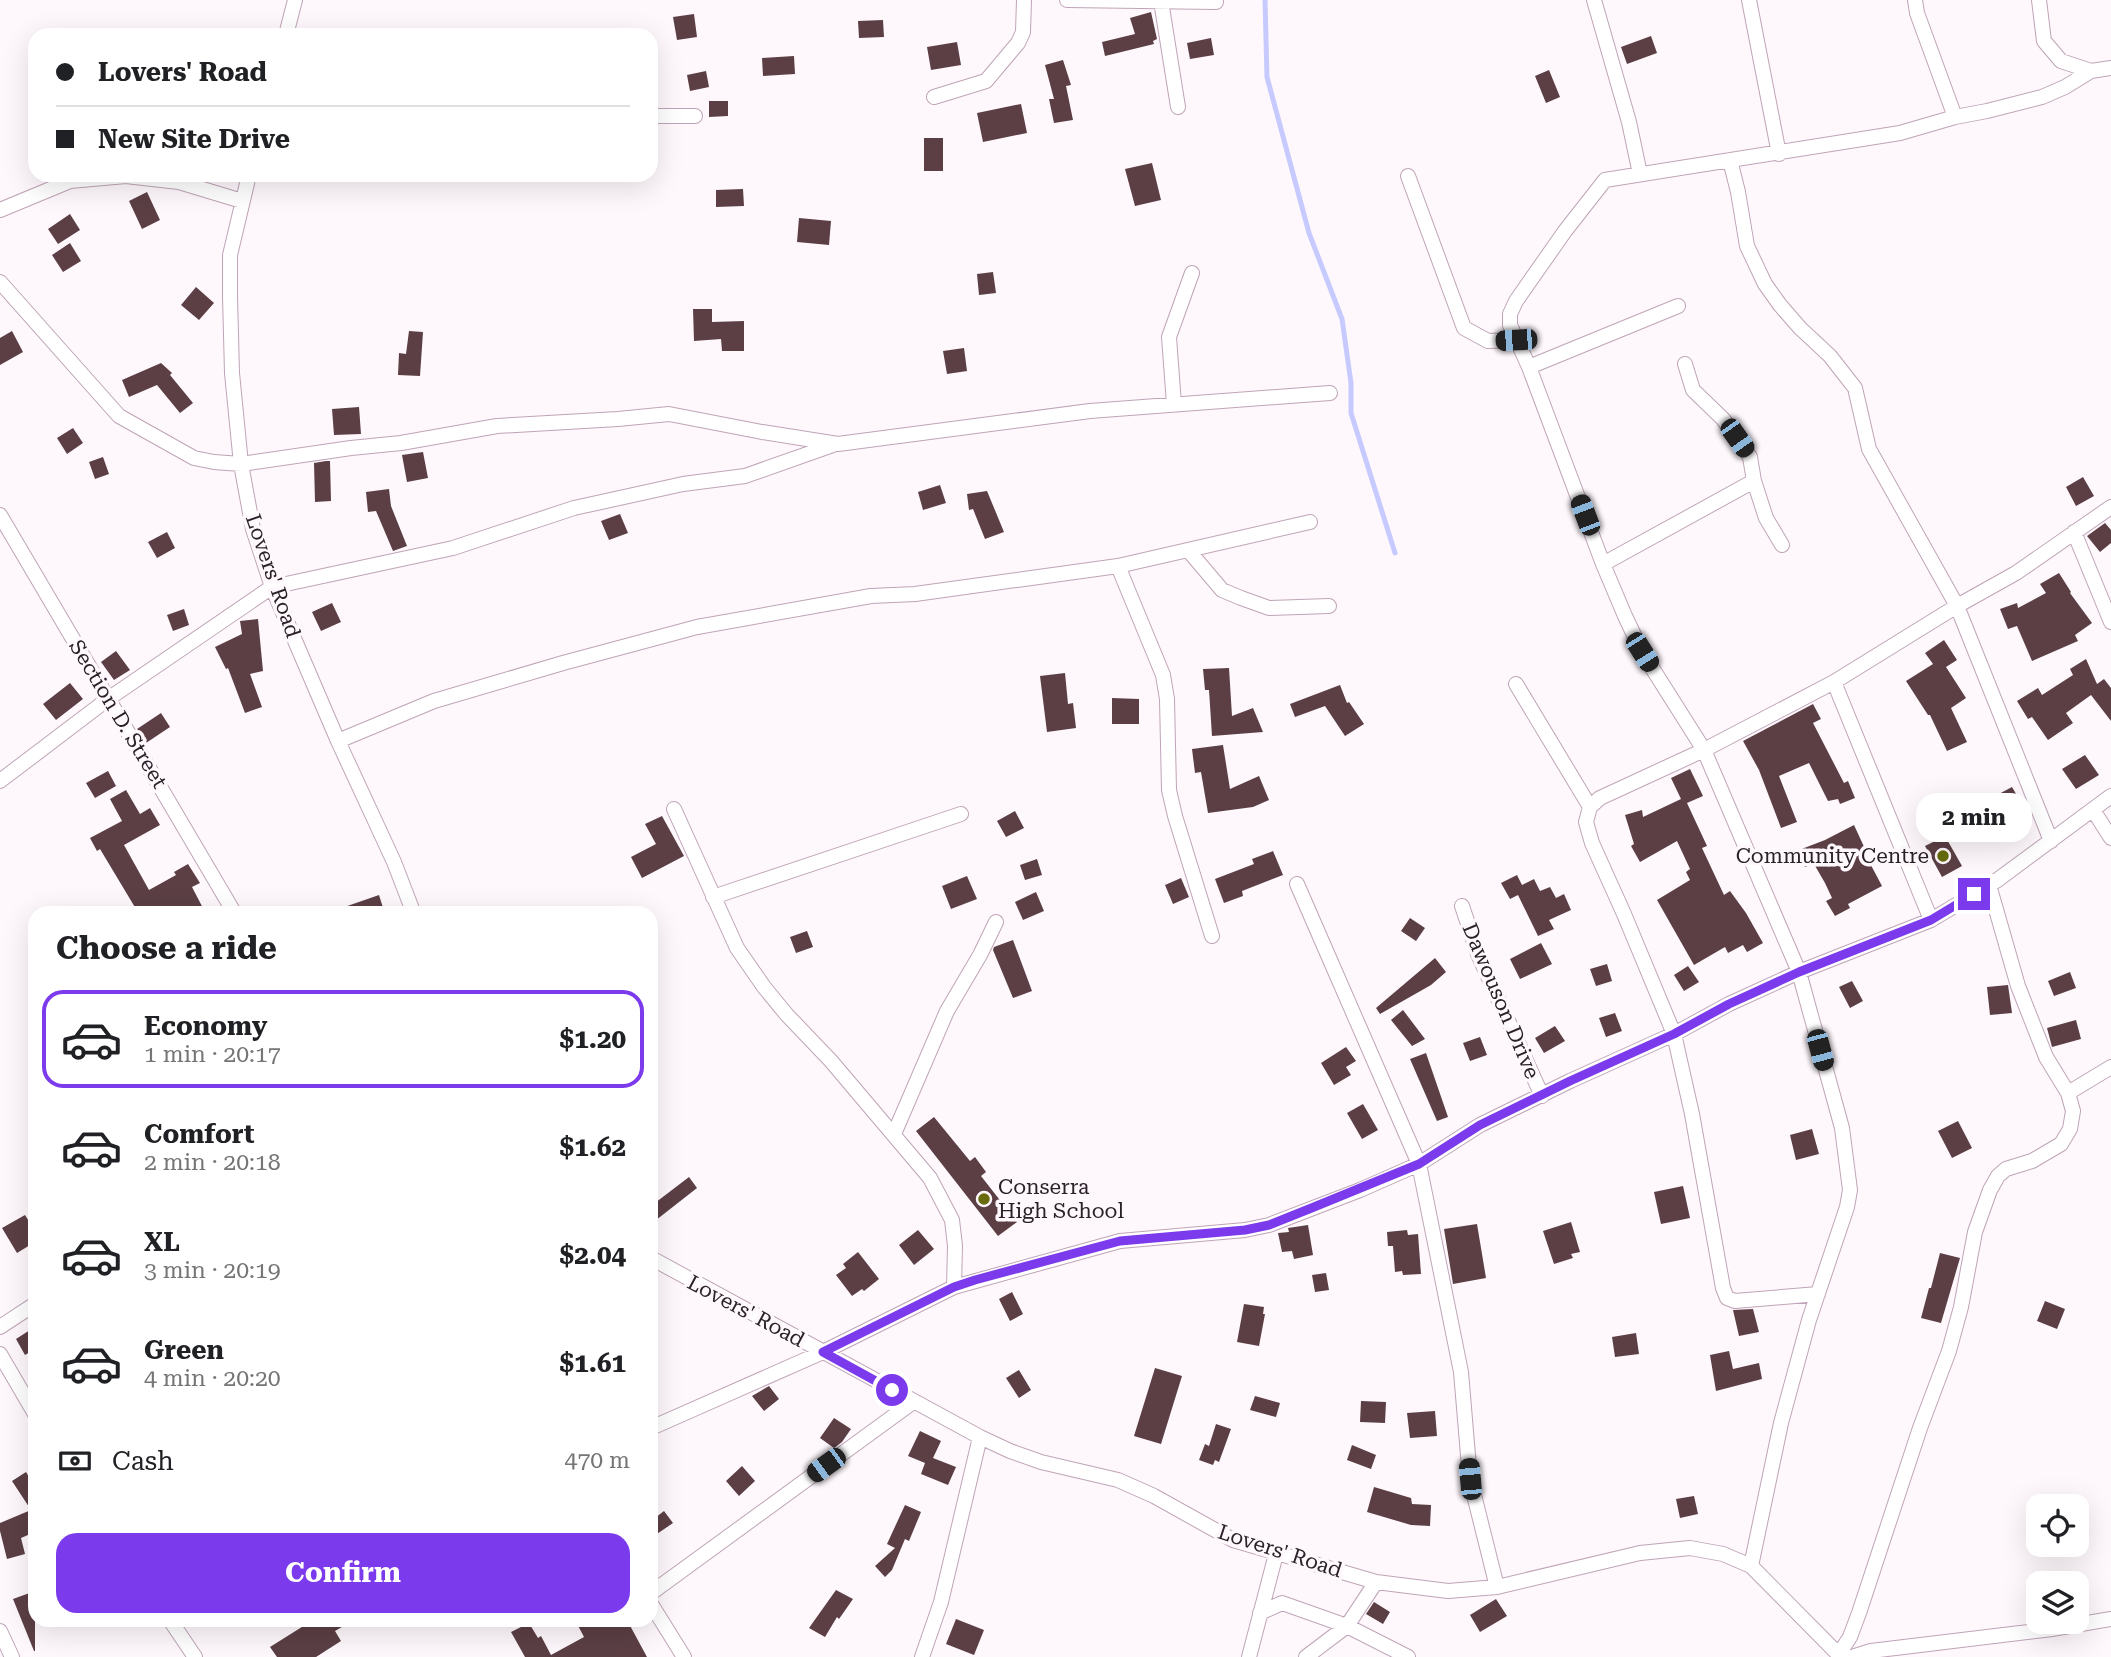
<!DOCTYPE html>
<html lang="en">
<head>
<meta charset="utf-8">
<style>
  :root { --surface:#fff; --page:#f2f2f2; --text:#202124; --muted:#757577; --line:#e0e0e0; --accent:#7c3aed }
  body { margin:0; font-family:"Roboto Serif",serif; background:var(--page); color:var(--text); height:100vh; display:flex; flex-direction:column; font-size:26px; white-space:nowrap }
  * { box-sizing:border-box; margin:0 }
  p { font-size:23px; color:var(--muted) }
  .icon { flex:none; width:38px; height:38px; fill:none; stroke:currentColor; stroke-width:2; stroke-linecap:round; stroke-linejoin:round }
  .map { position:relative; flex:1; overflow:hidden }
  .sheet { position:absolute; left:28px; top:906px; width:630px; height:721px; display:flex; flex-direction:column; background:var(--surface); border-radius:21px; box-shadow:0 7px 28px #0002 }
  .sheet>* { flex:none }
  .banner { position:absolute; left:28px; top:28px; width:630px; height:154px; border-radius:21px; box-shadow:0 7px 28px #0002; display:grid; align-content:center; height:154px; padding:0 28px; background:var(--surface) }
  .controls { position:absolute; left:2026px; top:1494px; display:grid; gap:14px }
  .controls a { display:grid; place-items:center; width:63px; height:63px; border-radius:14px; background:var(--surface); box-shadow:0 7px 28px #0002; font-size:35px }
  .end { position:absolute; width:32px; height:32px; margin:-16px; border:9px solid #7c3aed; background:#fff; box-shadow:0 0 0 4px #fff }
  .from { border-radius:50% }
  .bubble { position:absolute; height:49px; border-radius:21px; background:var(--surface); box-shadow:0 7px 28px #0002; font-size:23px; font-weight:700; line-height:49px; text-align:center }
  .car { position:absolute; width:21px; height:42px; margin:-21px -10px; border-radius:9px; box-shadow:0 0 5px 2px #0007; background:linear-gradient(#222 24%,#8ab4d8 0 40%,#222 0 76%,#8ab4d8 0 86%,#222 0) }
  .banner b { display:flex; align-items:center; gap:24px; height:66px; font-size:26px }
  .banner b+b { border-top:2px solid var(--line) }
  .banner i { width:18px; height:18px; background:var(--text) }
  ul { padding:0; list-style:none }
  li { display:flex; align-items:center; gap:21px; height:98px; margin:0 14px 10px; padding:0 14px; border:4px solid transparent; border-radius:21px }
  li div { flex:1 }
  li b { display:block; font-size:26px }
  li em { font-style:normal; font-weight:700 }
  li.selected { border-color:var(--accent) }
  li>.icon { width:63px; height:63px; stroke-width:1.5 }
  h2 { padding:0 28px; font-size:32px; line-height:84px }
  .pay { display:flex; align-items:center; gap:18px; height:77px; padding:0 28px; font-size:26px }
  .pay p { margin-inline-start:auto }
  .cta { display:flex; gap:14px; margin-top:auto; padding:14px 28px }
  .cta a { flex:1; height:80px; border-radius:21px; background:var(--accent); color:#fff; font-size:28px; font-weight:700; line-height:80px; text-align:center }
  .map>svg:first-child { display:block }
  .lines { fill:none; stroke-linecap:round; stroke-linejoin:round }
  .stream { stroke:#c6cafe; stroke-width:5 }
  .building { fill:#5b3f45 }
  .street-casing { stroke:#bfa4b7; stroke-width:16 }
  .street { stroke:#fff; stroke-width:14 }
  .route { stroke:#7c3aed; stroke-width:9 }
  .poi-dot { fill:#676b0d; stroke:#fef8fd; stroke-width:2.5 }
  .labels { text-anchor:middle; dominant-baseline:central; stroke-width:7; stroke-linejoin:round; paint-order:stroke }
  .street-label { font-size:21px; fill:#2b2128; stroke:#fef8fd }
  .poi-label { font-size:21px; fill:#2b2128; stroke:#fef8fd; text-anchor:end }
</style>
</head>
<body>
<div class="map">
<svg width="2111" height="1657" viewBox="0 0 2111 1657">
  <rect width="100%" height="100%" fill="#fef8fd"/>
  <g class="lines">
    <path class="stream" d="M1265,0L1267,77L1309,233L1342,319L1351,383V413L1395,553"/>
  </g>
  <path class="building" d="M1151,12L1157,39L1153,41L1154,44L1105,56L1102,42L1135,34L1130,18Z
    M694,14L697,37L677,40L673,17Z
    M883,20L884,37L859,38L858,21Z
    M1651,36L1657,53L1627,64L1621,47Z
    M1211,38L1214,55L1190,59L1187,43Z
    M957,42L961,65L931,70L927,47Z
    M794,56L795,74L763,76L762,58Z
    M1063,60L1071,85L1066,86L1073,120L1054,123L1049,99H1054L1045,65Z
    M1549,70L1560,97L1546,103L1535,76Z
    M706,71L709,87L690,91L687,75Z
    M709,101H728V116L709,117Z
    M1021,104L1027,133L983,142L977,113Z
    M924,138H943V171H924Z
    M1152,163L1161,200L1135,206L1125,169Z
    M743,189L744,206L716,207V190Z
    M147,192L160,220L142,229L129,201Z
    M70,214L80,230L58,244L48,229Z
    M799,218L831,221L829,245L797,242Z
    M70,243L81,261L63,272L52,255Z
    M993,272L996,293L979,295L977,274Z
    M196,287L214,303L199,320L181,305Z
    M693,309H712V322L744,321V351H722L721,339L694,341Z
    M12,331L23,352L0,365V338Z
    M409,331L423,332L420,376L398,375L399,353L406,354Z
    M964,348L967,371L947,374L943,351Z
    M161,363L172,373L170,375L193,403L180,413L157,385L129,397L122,380Z
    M359,407L361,434L334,435L332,409Z
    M73,428L83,443L67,454L57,438Z
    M423,452L428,478L407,482L402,455Z
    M103,457L109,474L95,479L89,462Z
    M326,461H330L331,501L315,502L314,463Z
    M2083,477L2094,496L2076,506L2066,487Z
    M940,485L946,503L923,510L918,492Z
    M389,489L391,506L407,546L393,551L376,511L368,512L366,492Z
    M987,491L1004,532L985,539L973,509L969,510L967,494Z
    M620,514L628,533L609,540L601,521Z
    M2105,523L2111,530V543L2100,552L2087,536Z
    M167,532L175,548L157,558L148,542Z
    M2059,573L2071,592L2070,593L2092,623L2075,635L2078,641L2032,661L2017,626L2008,629L2000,609L2017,603L2018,608L2046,593L2040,584Z
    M332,603L341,622L321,631L312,612Z
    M184,609L189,625L173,631L167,615Z
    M258,619L263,671L250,674L262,707L245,713L228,668L226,669L215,647L242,634L240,621Z
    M1944,640L1957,660L1946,667L1966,698L1951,708L1967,742L1947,751L1930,715H1928L1906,681L1933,664L1925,653Z
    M116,651L130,670L114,680L101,662Z
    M2086,659L2097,684L2104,679L2111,688V721L2091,695L2066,713L2073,723L2048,740L2032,717L2028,719L2017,701L2038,688L2042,695L2073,675L2070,669Z
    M1229,668L1232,716L1253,708L1263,732L1212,736L1209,690H1205L1203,669Z
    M1065,673L1068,704L1073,703L1076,728L1047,732L1040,676Z
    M70,683L83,699L56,720L43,704Z
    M1340,685L1347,703L1349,702L1364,724L1345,736L1325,706L1295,717L1290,704Z
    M1112,698L1139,699V724H1112Z
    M1813,704L1821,719L1813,723L1844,783L1848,781L1855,798L1840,804L1838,799L1828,801L1809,763L1779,776L1797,822L1781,828L1759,770L1743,741Z
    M161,713L170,727L146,743L137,729Z
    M1223,745L1230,789L1259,776L1269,800L1253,807L1208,813L1201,772L1195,773L1192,749Z
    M2085,755L2099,775L2076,789L2062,769Z
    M1690,769L1703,796L1687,803L1707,846L1702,848L1724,895L1730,891L1746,913L1763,943L1747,952L1743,945L1728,953L1725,947L1694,965L1657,900L1690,880L1686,872L1690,869L1677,841L1640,862L1631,846L1634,844L1625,815L1642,810L1643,817L1681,799L1671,778Z
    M108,771L116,786L95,798L86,783Z
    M2012,787L2022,804L2006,813L1997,795Z
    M126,790L140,814L150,808L160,825L124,845L149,890L176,875L174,872L188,864L200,883L192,887L206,914H139L100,849L97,851L90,838L122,821L110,799Z
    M1015,811L1024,828L1006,837L997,821Z
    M662,816L684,856L642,878L631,857L656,844L645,824Z
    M1854,825L1866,851L1864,852L1882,886L1848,904L1850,908L1835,916L1826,901L1832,898L1825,883L1814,864L1805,867L1799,850L1825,840Z
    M1945,836L1962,866L1942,877L1925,846Z
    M1273,851L1283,875L1242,891L1243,896L1224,903L1215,879L1254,864L1252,859Z
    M1037,859L1042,875L1025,880L1020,865Z
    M1517,875L1522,885L1534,879L1540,891L1550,887L1556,898L1564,894L1571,910L1549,920L1554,929L1538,936L1518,895L1510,899L1501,883Z
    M967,876L977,899L951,909L942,886Z
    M1181,878L1189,897L1173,904L1165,885Z
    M1036,892L1044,911L1023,920L1015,902Z
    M379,895L385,914H333V911Z
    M1410,918L1425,928L1416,941L1401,931Z
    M807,931L813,947L796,953L790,937Z
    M1013,940L1032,991L1013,998L993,950L994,947Z
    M1541,943L1552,964L1520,979L1510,959Z
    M1435,958L1446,972L1431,985L1380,1014L1376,1008Z
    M1607,964L1612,981L1596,986L1590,969Z
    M1688,966L1699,982L1684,991L1674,975Z
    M2070,972L2076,988L2054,996L2048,981Z
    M1852,981L1863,1001L1850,1008L1839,987Z
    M2008,985L2012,1013L1990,1015L1987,987Z
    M1403,1010L1425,1039L1412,1046L1391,1020Z
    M1615,1013L1622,1031L1606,1037L1599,1018Z
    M2076,1020L2081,1039L2052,1047L2047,1028Z
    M1555,1026L1565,1041L1544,1053L1535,1038Z
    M1480,1037L1487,1055L1470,1061L1463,1043Z
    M1346,1047L1356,1061L1346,1067L1351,1075L1334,1085L1321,1063Z
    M1426,1053L1448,1117L1437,1121L1410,1059Z
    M1363,1104L1378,1130L1362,1139L1347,1113Z
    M934,1117L970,1161L975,1157L986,1172L981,1176L1017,1222L998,1236L916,1131Z
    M1958,1121L1972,1148L1952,1158L1938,1131Z
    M1812,1129L1819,1154L1796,1160L1790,1135Z
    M689,1177L697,1188L651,1224V1206Z
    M1683,1186L1690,1218L1661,1224L1654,1192Z
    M25,1215L35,1231V1242L17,1253L2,1228Z
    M1571,1222L1580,1252L1571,1254L1573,1258L1554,1264L1543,1231Z
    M1477,1224L1486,1278L1453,1284L1444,1229Z
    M1308,1225L1313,1255L1294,1259L1292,1251L1282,1252L1278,1233L1289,1232L1288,1228Z
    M918,1230L934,1249L914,1265L899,1245Z
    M1407,1230L1408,1235L1418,1234L1421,1274L1403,1275L1402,1271L1395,1272L1393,1246H1388L1387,1232Z
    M858,1252L879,1279L864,1291L862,1289L852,1296L836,1275L846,1268L843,1264Z
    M1940,1253L1960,1258L1941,1323L1921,1318L1929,1288H1931Z
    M1326,1273L1329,1290L1315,1292L1312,1275Z
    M1012,1292L1023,1314L1010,1321L999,1299Z
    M2045,1301L2065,1309L2057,1329L2037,1321Z
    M1244,1304L1264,1307L1263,1314H1265L1259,1346L1237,1342Z
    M1753,1309L1759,1332L1739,1336L1733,1310Z
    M30,1330L35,1338V1349L25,1355L16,1339Z
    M1636,1333L1639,1354L1615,1357L1612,1337Z
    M1729,1351L1733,1369L1759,1363L1762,1379L1716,1391L1710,1355Z
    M1155,1368L1182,1376L1161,1444L1134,1436Z
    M1019,1370L1031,1390L1019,1398L1006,1378Z
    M769,1386L779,1399L764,1411L752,1396Z
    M1255,1396L1280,1403L1276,1417L1250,1410Z
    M1361,1401L1386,1402L1385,1423L1360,1422Z
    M1435,1411L1437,1436L1410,1438L1407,1413Z
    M834,1418L851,1429L842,1442L834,1448L820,1438Z
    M1216,1424L1231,1429L1219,1462L1215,1460L1213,1465L1199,1460L1205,1444L1209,1446Z
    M920,1431L941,1441L933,1458L956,1467L948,1485L921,1474L925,1463L908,1456Z
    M1352,1445L1376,1455L1371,1469L1347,1460Z
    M742,1466L755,1481L739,1496L726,1481Z
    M26,1472L35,1487V1532L21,1538L25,1554L7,1559L0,1531V1523L31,1510L12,1481Z
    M1374,1487L1411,1498L1412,1504L1431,1505L1430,1526L1411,1525L1367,1512Z
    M1694,1496L1698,1514L1680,1518L1676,1499Z
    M905,1505L921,1512L909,1541L905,1539L892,1570L885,1577L875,1566L895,1548L887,1544Z
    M664,1511L673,1523L651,1538V1521Z
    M836,1590L853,1599L839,1619L837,1617L825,1637L809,1628Z
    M35,1591V1651H34L13,1599Z
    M1496,1599L1507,1616L1480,1632L1470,1615Z
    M1374,1602L1390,1612L1383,1624L1366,1614Z
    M956,1619L984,1630L974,1655L946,1644Z
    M313,1620H354L335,1631L341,1641L316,1657H277L270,1647Z
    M575,1620H627L647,1657H525L511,1632L529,1623L538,1638L541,1636L551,1655L584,1637Z"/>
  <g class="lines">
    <defs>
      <path id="street" d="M1067,0L1216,2
        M1594,0L1629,122L1640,174
        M1749,0L1779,154
        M1915,0L1917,13L1955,117
        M2039,0L2044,41L2061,61L2091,71L2111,68
        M1161,1L1178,107
        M286,35L295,0
        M934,97L986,81L1018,43L1023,32L1024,0
        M651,116H695
        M1730,160L1738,192L1747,246L1765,284L1780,305L1800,328L1830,356L1855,388L1869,449L1957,606L2051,841
        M249,175L230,255V296L232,373L241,464L253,529L272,587L338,741L394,862L414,914
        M1408,176L1464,328L1488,341L1516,340
        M0,210L70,181L126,176L179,182L242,201
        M0,282L119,416L194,458L214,462L241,464L351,448L401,443L497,426L618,419L669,414L762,432L838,444L1090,411L1330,393
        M1685,364L1693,390L1723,419L1750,457L1754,481L1766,518L1782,545
        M1529,367L1678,306
        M1174,404L1169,337L1192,273
        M0,515L235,914
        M2074,532L2111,622
        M1188,550L1222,590L1241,598L1269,608L1329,606
        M1603,564L1754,481
        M1118,566L1163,675L1167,699L1169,790L1175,816L1212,936
        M1834,682L1931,920
        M1516,684L1590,807
        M338,741L434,701L563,663L697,627L871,596L915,594L1118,566L1310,522
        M0,781L108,699L272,587L453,548L574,508L683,484L745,476L833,445
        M674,809L737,948L764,987L787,1015L831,1061L930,1178L952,1220L955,1246L954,1287
        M2093,810L2111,838
        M1297,884L1419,1164L1461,1372L1470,1479L1497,1587
        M713,897L961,814
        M1462,906L1478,954L1542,1096
        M2068,1093L2111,1067
        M894,1134L947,1011L980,955L996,922
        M651,1258L980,1437L1010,1451L1041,1462L1118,1480L1154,1496L1233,1540L1376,1582L1448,1591L1497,1587L1640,1553L1690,1548L1723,1554L1751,1566L1841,1657
        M1818,1294L1735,1301L1727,1298L1723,1288L1692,1114L1674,1034L1624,914L1592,843L1586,822L1590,807L1600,798L1704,750L1834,682L1957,606L2016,573L2111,507
        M0,1327L35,1304
        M0,1354L35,1414
        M651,1428L823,1352L954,1287L1120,1241L1245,1230L1269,1225L1360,1190L1419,1164L1480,1125L1570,1081L1674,1034L1729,1004L1799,972L1931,920L1996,881L2111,796
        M1751,1566L1781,1423L1809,1320L1847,1207L1850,1190L1842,1128L1799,972L1704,750L1642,652L1625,616L1603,564L1529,367L1510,325V314L1516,301L1565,231L1605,180L1900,133L1955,117L1987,111L2042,97L2065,87L2091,71
        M651,1593L913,1402
        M651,1604L684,1657
        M1260,1613L1282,1603L1347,1626L1408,1657
        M170,1620L195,1657
        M0,1631L12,1657
        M1839,1654L1850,1637L1859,1613L1920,1428L1949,1351L1961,1307L1975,1232L1990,1190L1998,1176L2006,1169L2032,1161L2061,1144L2070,1129L2073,1111L2068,1093L2046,1057L2018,986L1989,885
        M922,1657L941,1602L980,1437
        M1249,1657L1276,1554
        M1306,1657L1347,1626L1376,1582
        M1852,1657L1871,1651L2052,1629L2111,1619"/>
    </defs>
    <use href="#street" class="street-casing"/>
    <use href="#street" class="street"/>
  </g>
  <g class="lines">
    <path class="route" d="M892,1390L823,1352L954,1287L975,1280L1120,1241L1245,1230L1269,1225L1314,1207L1419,1164L1480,1125L1570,1081L1674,1034L1729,1004L1799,972L1931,920L1974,894"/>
  </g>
  <g class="poi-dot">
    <circle cx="1943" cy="856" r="7"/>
    <circle cx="984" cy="1199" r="7"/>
  </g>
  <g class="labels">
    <g class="street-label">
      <text transform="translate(273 576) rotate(71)">Lovers' Road</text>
      <text transform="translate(118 714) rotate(59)">Section D. Street</text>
      <text transform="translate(1501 1001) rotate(67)">Dawouson Drive</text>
      <text transform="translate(746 1311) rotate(28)">Lovers' Road</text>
      <text transform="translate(1280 1551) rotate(18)">Lovers' Road</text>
    </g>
    <g class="poi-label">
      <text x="1929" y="856">Community Centre</text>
      <text x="998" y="1187" text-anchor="start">Conserra<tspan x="998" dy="24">High School</tspan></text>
    </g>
  </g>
</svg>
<div class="controls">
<a><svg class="icon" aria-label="locate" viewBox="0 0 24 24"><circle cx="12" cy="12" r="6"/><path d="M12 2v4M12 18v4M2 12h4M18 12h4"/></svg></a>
<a><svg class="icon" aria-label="layers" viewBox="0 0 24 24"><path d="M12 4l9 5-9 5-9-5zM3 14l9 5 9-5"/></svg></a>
</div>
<i class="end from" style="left:892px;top:1390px"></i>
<i class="end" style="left:1974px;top:894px"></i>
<div class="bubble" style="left:1916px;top:793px;width:116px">2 min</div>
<i class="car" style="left:1516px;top:340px;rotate:267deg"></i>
<i class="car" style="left:1737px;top:438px;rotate:145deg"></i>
<i class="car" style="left:1585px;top:515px;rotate:339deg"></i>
<i class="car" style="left:1642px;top:652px;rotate:148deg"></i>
<i class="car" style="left:1820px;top:1050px;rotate:165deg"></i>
<i class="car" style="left:826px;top:1465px;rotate:234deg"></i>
<i class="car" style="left:1470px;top:1479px;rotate:355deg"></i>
<div class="banner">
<b><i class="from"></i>Lovers' Road</b>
<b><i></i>New Site Drive</b>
</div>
<section class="sheet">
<h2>Choose a ride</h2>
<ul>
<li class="selected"><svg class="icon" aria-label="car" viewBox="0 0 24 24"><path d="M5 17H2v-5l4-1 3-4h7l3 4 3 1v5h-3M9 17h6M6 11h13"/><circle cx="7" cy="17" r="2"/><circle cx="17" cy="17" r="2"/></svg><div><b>Economy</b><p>1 min · 20:17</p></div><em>$1.20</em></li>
<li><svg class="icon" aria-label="car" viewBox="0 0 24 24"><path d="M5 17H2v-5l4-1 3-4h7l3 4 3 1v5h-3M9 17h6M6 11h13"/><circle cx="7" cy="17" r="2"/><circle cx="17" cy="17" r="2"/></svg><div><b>Comfort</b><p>2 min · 20:18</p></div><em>$1.62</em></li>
<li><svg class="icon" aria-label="car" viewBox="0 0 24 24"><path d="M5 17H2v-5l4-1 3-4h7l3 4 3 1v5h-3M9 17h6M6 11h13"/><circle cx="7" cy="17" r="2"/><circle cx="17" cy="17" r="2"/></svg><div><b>XL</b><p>3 min · 20:19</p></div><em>$2.04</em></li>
<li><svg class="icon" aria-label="car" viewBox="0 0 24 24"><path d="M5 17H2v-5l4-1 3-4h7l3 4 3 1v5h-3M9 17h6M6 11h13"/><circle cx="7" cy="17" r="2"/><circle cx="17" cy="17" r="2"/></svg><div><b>Green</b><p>4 min · 20:20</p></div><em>$1.61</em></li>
</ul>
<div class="pay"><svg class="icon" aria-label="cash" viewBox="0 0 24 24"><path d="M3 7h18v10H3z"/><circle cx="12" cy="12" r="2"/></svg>Cash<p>470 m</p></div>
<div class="cta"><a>Confirm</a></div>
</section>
</div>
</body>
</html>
